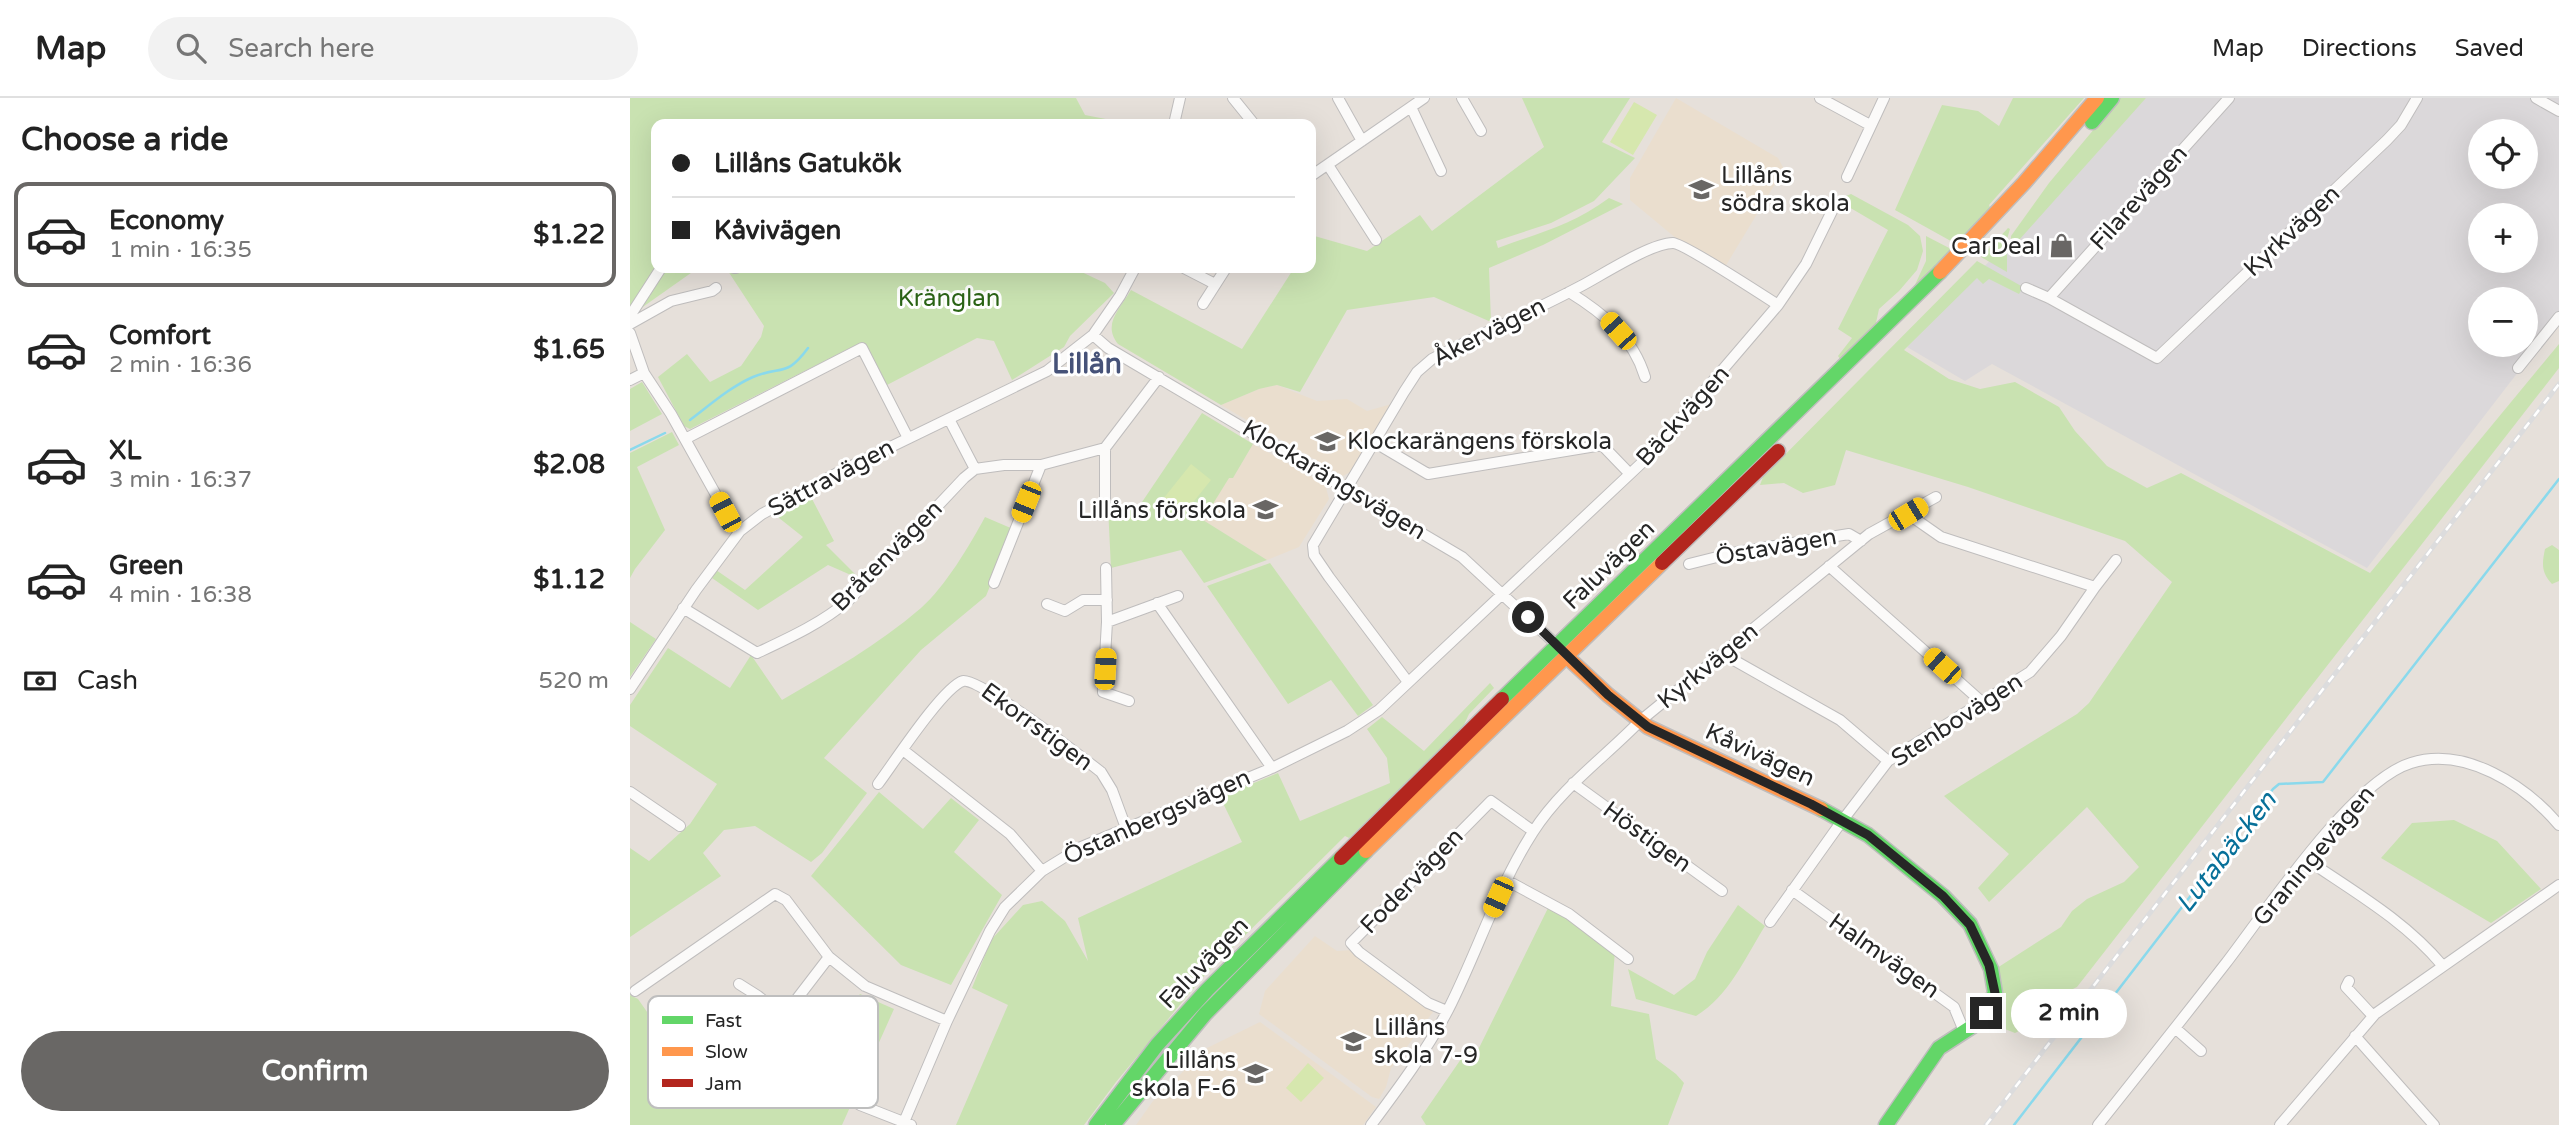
<!DOCTYPE html>
<html lang="en">
<head>
<meta charset="utf-8">
<style>
  :root { --surface:#fff; --page:#f2f2f2; --text:#222; --muted:#767676; --line:#e0e0e0; --accent:#696765 }
  body { margin:0; font-family:"Varela Round",sans-serif; background:var(--page); color:var(--text); height:100vh; display:flex; flex-direction:column; font-size:26px; white-space:nowrap }
  * { box-sizing:border-box; margin:0 }
  p { font-size:23px; color:var(--muted) }
  .icon { flex:none; width:38px; height:38px; fill:none; stroke:currentColor; stroke-width:2; stroke-linecap:round; stroke-linejoin:round }
  .map { position:relative; flex:1; overflow:hidden }
  .side { display:flex; flex-direction:column; background:var(--surface); width:630px }
  .side>* { flex:none }
  .guide { position:absolute; left:21px; top:21px; width:665px; height:154px; border-radius:14px; box-shadow:0 7px 28px #0002; display:grid; align-content:center; height:154px; padding:0 21px; background:var(--surface) }
  .controls { position:absolute; left:1838px; top:21px; display:grid; gap:14px }
  .controls a { display:grid; place-items:center; width:70px; height:70px; border-radius:50%; background:var(--surface); box-shadow:0 7px 28px #0002; font-size:35px }
  .end { position:absolute; width:32px; height:32px; margin:-16px; border:9px solid #262626; background:#fff; box-shadow:0 0 0 4px #fff }
  .from { border-radius:50% }
  .bubble { position:absolute; height:49px; border-radius:24px; background:var(--surface); box-shadow:0 7px 28px #0002; font-size:23px; font-weight:800; line-height:49px; text-align:center }
  .car { position:absolute; width:21px; height:42px; margin:-21px -10px; border-radius:9px; box-shadow:0 0 5px 2px #0007; background:linear-gradient(#f5c518 24%,#345 0 40%,#f5c518 0 76%,#345 0 86%,#f5c518 0) }
  .guide b { display:flex; align-items:center; gap:24px; height:66px; font-size:26px }
  .guide b+b { border-top:2px solid var(--line) }
  .guide i { width:18px; height:18px; background:var(--text) }
  ul { padding:0; list-style:none }
  li { display:flex; align-items:center; gap:21px; height:105px; margin:0 14px 10px; padding:0 7px; border:4px solid transparent; border-radius:14px }
  li div { flex:1 }
  li b { display:block; font-size:26px }
  li em { font-style:normal; font-weight:800 }
  li.active { border-color:var(--accent) }
  li>.icon { width:63px; height:63px; stroke-width:1.5 }
  h2 { padding:0 21px; font-size:32px; line-height:84px }
  .pay { display:flex; align-items:center; gap:18px; height:77px; padding:0 21px; font-size:26px }
  .pay p { margin-inline-start:auto }
  .action { display:flex; gap:14px; margin-top:auto; padding:14px 21px }
  .action a { flex:1; height:80px; border-radius:42px; background:var(--accent); color:#fff; font-size:28px; font-weight:800; line-height:80px; text-align:center }
  header { display:flex; align-items:center; gap:42px; box-sizing:border-box; height:98px; padding:0 35px; background:var(--surface); border-bottom:2px solid var(--line) }
  header strong { font-size:33px }
  nav { display:flex; gap:38px; margin-inline-start:auto; font-size:24px }
  .search { width:490px; height:63px; background:var(--page); display:flex; align-items:center; gap:18px; box-sizing:border-box; padding:0 24px; border-radius:38px; color:var(--muted); font-size:26px }
  main { display:flex; flex:1; min-height:0 }
  .map>svg:first-child { display:block }
  .industrial { fill:#dbd8da; fill-rule:evenodd }
  .education { fill:#eadece }
  .green { fill:#c9e2b1 }
  .pitch { fill:#d6e7ae }
  .lines { fill:none; stroke-linecap:round; stroke-linejoin:round }
  .stream { stroke:#8ad9ec; stroke-width:2.5 }
  .street-casing { stroke:#bfbdbd; stroke-width:12 }
  .fast-casing { stroke:#bfbdbd; stroke-width:17 }
  .slow-casing { stroke:#bfbdbd; stroke-width:17 }
  .jam-casing { stroke:#bfbdbd; stroke-width:17 }
  .street { stroke:#fbfaf9; stroke-width:10 }
  .fast { stroke:#63d668; stroke-width:14 }
  .slow { stroke:#ff974d; stroke-width:14 }
  .jam { stroke:#b3261e; stroke-width:14 }
  .rail-casing { stroke:#dcdcdd; stroke-width:5 }
  .rail { stroke:#fff; stroke-width:2.5; stroke-dasharray:8; stroke-linecap:butt }
  .route { stroke:#262626; stroke-width:9 }
  .labels { text-anchor:middle; dominant-baseline:central; stroke-width:6; stroke-linejoin:round; paint-order:stroke }
  .poi-label { font-size:24px; fill:#262626; stroke:#fff; text-anchor:start }
  .street-label { font-size:24px; fill:#262626; stroke:#fff }
  .park-label { font-size:24px; fill:#2b6416; stroke:#fff }
  .water-label { font-size:26px; font-style:italic; fill:#077099; stroke:#fff }
  .quarter-label { font-size:28px; font-weight:bold; fill:#465278; stroke:#fff }
  .key { fill:#fff; stroke:#bebebe; stroke-width:2 }
  .key-label { font-size:19px; fill:#262626 }
</style>
</head>
<body>
<header>
<strong>Map</strong>
<div class="search"><svg class="icon" aria-label="search" viewBox="0 0 24 24"><circle cx="10" cy="10" r="6"/><path d="M15 15l6 6"/></svg>Search here</div>
<nav><a>Map</a><a>Directions</a><a>Saved</a></nav>
</header>
<main>
<section class="side">
<h2>Choose a ride</h2>
<ul>
<li class="active"><svg class="icon" aria-label="car" viewBox="0 0 24 24"><path d="M5 17H2v-5l4-1 3-4h7l3 4 3 1v5h-3M9 17h6M6 11h13"/><circle cx="7" cy="17" r="2"/><circle cx="17" cy="17" r="2"/></svg><div><b>Economy</b><p>1 min · 16:35</p></div><em>$1.22</em></li>
<li><svg class="icon" aria-label="car" viewBox="0 0 24 24"><path d="M5 17H2v-5l4-1 3-4h7l3 4 3 1v5h-3M9 17h6M6 11h13"/><circle cx="7" cy="17" r="2"/><circle cx="17" cy="17" r="2"/></svg><div><b>Comfort</b><p>2 min · 16:36</p></div><em>$1.65</em></li>
<li><svg class="icon" aria-label="car" viewBox="0 0 24 24"><path d="M5 17H2v-5l4-1 3-4h7l3 4 3 1v5h-3M9 17h6M6 11h13"/><circle cx="7" cy="17" r="2"/><circle cx="17" cy="17" r="2"/></svg><div><b>XL</b><p>3 min · 16:37</p></div><em>$2.08</em></li>
<li><svg class="icon" aria-label="car" viewBox="0 0 24 24"><path d="M5 17H2v-5l4-1 3-4h7l3 4 3 1v5h-3M9 17h6M6 11h13"/><circle cx="7" cy="17" r="2"/><circle cx="17" cy="17" r="2"/></svg><div><b>Green</b><p>4 min · 16:38</p></div><em>$1.12</em></li>
</ul>
<div class="pay"><svg class="icon" aria-label="cash" viewBox="0 0 24 24"><path d="M3 7h18v10H3z"/><circle cx="12" cy="12" r="2"/></svg>Cash<p>520 m</p></div>
<div class="action"><a>Confirm</a></div>
</section>
<div class="map">
<svg width="1929" height="1027" viewBox="0 0 1929 1027">
  <rect width="100%" height="100%" fill="#e6e0da"/>
  <path class="industrial" d="M1516,0H1929V221L1737,470L1362,266L1335,283L1277,249ZM1850,33H1895V79H1850ZM1850,117H1895V163H1850ZM1850,201H1895V247H1850Z"/>
  <path class="education" d="M1046,0L1148,60L1154,71L1095,169L1047,141L1000,102V80Z
    M647,287L687,303L717,301L737,313L765,305L722,373L713,378L591,307L629,291Z
    M623,346L695,386L699,401L669,449L637,462L573,422L599,379L603,380Z
    M685,838L707,853L722,852L803,914L761,970L756,989L749,1001L742,999L629,916L635,893Z
    M630,924L746,1009L733,1027H506L523,1003L577,950Z"/>
  <path class="green" d="M0,0H446L455,17L486,23L485,26H26V170H68L0,218Z
    M892,0H1000L972,44L1005,60L964,103L921,125L866,143L868,150C908,135 943,127 979,100L993,106L913,147L859,170L861,224L804,199L717,212L670,294L647,287L629,291L591,307L488,246C472,226 490,211 501,192L612,251L664,170H681V137L737,153L790,117L802,133L914,49Z
    M1383,0H1454L1359,107L1361,112L1328,147L1265,112L1312,7L1348,13L1369,28Z
    M1490,0H1516L1381,151V138L1419,85Z
    M1221,96L1278,127L1290,138L1293,153L1287,172L1269,193L1249,211L1244,234L1212,264L1208,258L1222,240L1208,231L1258,132L1212,105L1216,98Z
    M1378,130L1380,131L1377,141V174L1351,159Z
    M1296,138L1323,152L1283,191L1296,163Z
    M1347,163L1393,189L1389,196L1359,181L1353,186L1347,180L1274,252L1319,281L1350,291L1385,284L1429,309L1445,333L1477,368L1517,390L1551,375L1740,475L1929,246V270L1447,889L1411,906L1395,909V930L1385,935L1375,931L1367,870L1431,829L1442,813L1457,801L1494,784L1509,769L1457,709L1359,804L1348,790L1379,756L1314,698L1447,616L1459,605L1542,484L1495,443L1338,389L1216,352L1205,387L1173,395L1154,385L1130,387L1133,379Z
    M96,170H443L475,185L484,195L440,238L434,249L382,282L364,243L347,240L257,287L232,244L60,331L54,328L28,279L57,256L80,284L111,268L131,239L134,228Z
    M12,284L32,316L0,333V291Z
    M572,315L623,346L603,380H599L573,422L637,462L574,485L551,452L481,470L478,409L508,410Z
    M42,334L49,347L7,369L35,432L5,471L0,480V355Z
    M181,399L204,443L196,447L230,481L198,467L128,512L82,480L86,472L115,492L173,439L144,416Z
    M355,419L383,431L356,498L291,552L194,660L237,695L192,755L181,764L125,728L94,732L73,755L91,778L0,839V750L19,763L60,726L87,686L0,628V607L38,550L100,590L121,557L152,602C200,574 248,547 291,510C315,489 340,447 355,419Z
    M1922,447L1929,452V483L1922,486C1911,475 1912,465 1915,451Z
    M640,465L743,607L728,618L701,582L658,606L577,488Z
    M0,524L26,541L0,579Z
    M860,585L864,590L839,616L833,629L719,740L715,738L573,879L486,984L454,1027H326L378,907L342,890L361,842L393,807L412,803L435,823L458,863L448,820L612,744L590,699L648,675L670,723L760,685L757,660L737,631L752,619L794,653Z
    M249,694L293,731L321,700L349,722L324,754L372,797L321,887L271,867L181,778Z
    M1824,722L1867,743L1911,791L1861,825L1751,760L1782,725Z
    M1108,807L1135,828C1115,860 1099,898 1066,918L1006,901L998,871L1044,897L1065,881L1077,854Z
    M919,808L985,852L981,908L1019,916L1026,961L1046,976L1054,985L1038,1027H796L791,1019L840,948L849,950Z
    M230,896L264,911L212,1027H0V897L8,901L29,931L49,919L113,971L124,960L158,987Z"/>
  <path class="pitch" d="M1004,4L1027,17L1003,57L980,44Z
    M561,366L581,382L553,417L533,401Z
    M678,965L694,980L671,1004L656,990Z"/>
  <g class="lines">
    <path class="stream" d="M60,322C80,307 100,289 123,279C152,267 156,280 178,250
      M0,352L35,335
      M1384,1027L1643,691L1649,686L1693,684L1929,381"/>
    <defs>
      <path id="street" d="M603,0L624,26
        M708,0L732,43
        M832,0L851,33
        M1190,0L1240,27
        M1906,0L1929,13
        M781,9L811,73
        M544,26L550,0
        M698,67L746,142
        M681,78L794,0
        M1217,79L1254,0
        M104,170H106
        M554,170L585,186
        M1396,190L1419,200L1527,260L1757,42L1771,27L1787,0
        M939,194C973,215 1003,239 1015,279
        M1419,200L1599,0
        M573,206L596,170
        M0,218L31,170
        M0,226L41,203L82,193L86,190
        M0,235L14,275L41,316L100,422L110,433
        M463,237L478,250L832,459L928,548
        M1888,270L1929,219
        M0,282L14,275
        M319,321L345,371
        M55,341L232,250L278,340
        M744,344L798,376L972,347L1000,376
        M475,405V350
        M1278,416L1311,439L1465,489L1486,462
        M1059,466L1107,454L1219,436L1231,443
        M1199,468L1353,605
        M476,470L477,524L473,594L499,603
        M364,485L411,367
        M527,505L642,670
        M417,506L435,513L453,502H477
        M53,510L127,555C159,540 192,525 219,502L334,380L345,371L374,367H411L475,350L529,279
        M477,524L548,498
        M1093,556L1210,622L1258,663
        M778,584L699,479L684,457L683,447L774,294L787,274L802,261C851,236 902,214 951,188C972,177 1021,145 1043,145C1053,145 1134,198 1148,207
        M0,591L66,492L110,433L132,416L209,374L417,273L463,237L490,198L505,170
        M273,652L380,736L412,773
        M943,685L1092,793
        M248,686C263,666 313,589 333,583C348,578 453,660 471,674L482,692L496,730
        M0,694L50,728
        M1676,761C1724,794 1774,822 1812,867
        M876,782L939,816L998,861
        M1162,792L1324,909L1334,933
        M1140,824L1212,723L1258,663L1400,574L1431,538L1465,489
        M1719,883L1716,889L1743,918
        M109,886L128,898L179,940
        M5,893L145,796L156,802L199,859L235,888L317,923
        M817,913L798,905L729,854L721,845L861,703L903,733
        M153,919L199,859
        M1545,930L1571,953
        M1725,938L1804,1027
        M230,1007L281,1027
        M274,1024L317,923L360,833L375,809L412,773L451,749L642,670L717,633L749,612L1018,359L1148,207L1176,166L1202,113
        M741,1027C768,991 797,952 818,912C848,853 867,790 903,734C931,690 974,660 1010,623L1239,436L1306,399
        M1468,1027C1511,973 1554,919 1596,865C1636,813 1722,683 1781,665C1835,648 1895,687 1929,727
        M1650,1027L1745,916L1929,787"/>
      <path id="fast" d="M1462,24L1482,0
        M872,601L1310,174
        M1191,711L1238,737L1313,798L1340,826L1361,871L1365,895L1349,924L1309,950L1256,1027
        M466,1027L527,947L577,892L711,760
        M483,1027L575,916L736,753"/>
      <path id="slow" d="M1310,174L1394,85L1467,0
        M936,558L978,597L1018,629L1191,711
        M736,753L1032,465"/>
      <path id="jam" d="M1032,465L1148,353
        M711,760L872,601"/>
    </defs>
    <use href="#street" class="street-casing"/>
    <use href="#fast" class="fast-casing"/>
    <use href="#slow" class="slow-casing"/>
    <use href="#jam" class="jam-casing"/>
    <use href="#street" class="street"/>
    <use href="#fast" class="fast"/>
    <use href="#slow" class="slow"/>
    <use href="#jam" class="jam"/>
    <defs>
      <path id="rail" d="M1356,1027L1929,286"/>
    </defs>
    <use href="#rail" class="rail-casing"/>
    <use href="#rail" class="rail"/>
  </g>
  <g class="lines">
    <path class="route" d="M898,519L978,597L1018,629L1181,706L1238,737L1313,798L1340,827L1359,867L1365,895L1356,915"/>
  </g>
  <defs>
    <symbol id="school-bare" viewBox="-9 -9 18 18"><path d="M0-5L7-2L0 1L-7-2ZM-4 1L0 2.5L4 1V4Q0 6-4 4Z" fill="#696765" stroke="#fff" stroke-width="2.5" paint-order="stroke"/></symbol>
    <symbol id="shop-bare" viewBox="-9 -9 18 18"><path d="M-5-2.5h2.3a2.7 3.5 0 0 1 5.4 0H5L5.5 6h-11ZM-1.5-2.5h3a1.5 2.3 0 0 0-3 0Z" fill="#696765" stroke="#fff" stroke-width="2.5" paint-order="stroke"/></symbol>
  </defs>
  <g fill-rule="evenodd">
    <use href="#school-bare" x="1054" y="74" width="35" height="35"/>
    <use href="#shop-bare" x="1414" y="130" width="35" height="35"/>
    <use href="#school-bare" x="680" y="326" width="35" height="35"/>
    <use href="#school-bare" x="618" y="394" width="35" height="35"/>
    <use href="#school-bare" x="706" y="926" width="35" height="35"/>
    <use href="#school-bare" x="608" y="958" width="35" height="35"/>
  </g>
  <g class="labels">
    <g class="poi-label">
      <text x="1091" y="77">Lillåns<tspan x="1091" dy="28">södra skola</tspan></text>
      <text x="1411" y="148" text-anchor="end">CarDeal</text>
      <text x="717" y="343">Klockarängens förskola</text>
      <text x="616" y="412" text-anchor="end">Lillåns förskola</text>
      <text x="744" y="929">Lillåns<tspan x="744" dy="28">skola 7-9</tspan></text>
      <text x="606" y="962" text-anchor="end">Lillåns<tspan x="606" dy="28">skola F-6</tspan></text>
    </g>
    <g class="street-label">
      <text transform="translate(1509 100) rotate(-48)">Filarevägen</text>
      <text transform="translate(1662 133) rotate(-43)">Kyrkvägen</text>
      <text transform="translate(859 234) rotate(-27)">Åkervägen</text>
      <text transform="translate(1053 318) rotate(-48)">Bäckvägen</text>
      <text transform="translate(201 380) rotate(-28)">Sättravägen</text>
      <text transform="translate(704 382) rotate(31)">Klockarängsvägen</text>
      <text transform="translate(1146 449) rotate(-10)">Östavägen</text>
      <text transform="translate(257 458) rotate(-45)">Bråtenvägen</text>
      <text transform="translate(979 467) rotate(-44)">Faluvägen</text>
      <text transform="translate(1078 568) rotate(-39)">Kyrkvägen</text>
      <text transform="translate(1327 622) rotate(-33)">Stenbovägen</text>
      <text transform="translate(407 629) rotate(36)">Ekorrstigen</text>
      <text transform="translate(1130 657) rotate(25)">Kåvivägen</text>
      <text transform="translate(527 719) rotate(-24)">Östanbergsvägen</text>
      <text transform="translate(1017 739) rotate(36)">Höstigen</text>
      <text transform="translate(1684 758) rotate(-50)">Graningevägen</text>
      <text transform="translate(782 783) rotate(-46)">Fodervägen</text>
      <text transform="translate(1254 858) rotate(35)">Halmvägen</text>
      <text transform="translate(574 865) rotate(-46)">Faluvägen</text>
    </g>
    <g class="park-label">
      <text x="319" y="200">Kränglan</text>
    </g>
    <g class="water-label">
      <text transform="translate(1596 754) rotate(-52)">Lutabäcken</text>
    </g>
    <g class="quarter-label">
      <text x="457" y="266">Lillån</text>
    </g>
  </g>
  <rect x="18" y="898" width="230" height="112" rx="10" class="key"/>
  <rect x="32" y="918" width="31" height="8" fill="#63d668"/>
  <rect x="32" y="949" width="31" height="9" fill="#ff974d"/>
  <rect x="32" y="981" width="31" height="8" fill="#b3261e"/>
  <g class="key-label">
    <text x="75" y="929">Fast</text>
    <text x="75" y="960">Slow</text>
    <text x="75" y="992">Jam</text>
  </g>
</svg>
<div class="controls">
<a><svg class="icon" aria-label="locate" viewBox="0 0 24 24"><circle cx="12" cy="12" r="6"/><path d="M12 2v4M12 18v4M2 12h4M18 12h4"/></svg></a>
<a>+</a>
<a>−</a>
</div>
<i class="end from" style="left:898px;top:519px"></i>
<i class="end" style="left:1356px;top:915px"></i>
<div class="bubble" style="left:1381px;top:891px;width:116px">2 min</div>
<i class="car" style="left:988px;top:233px;rotate:318deg"></i>
<i class="car" style="left:396px;top:404px;rotate:202deg"></i>
<i class="car" style="left:95px;top:414px;rotate:332deg"></i>
<i class="car" style="left:1278px;top:416px;rotate:59deg"></i>
<i class="car" style="left:1312px;top:568px;rotate:312deg"></i>
<i class="car" style="left:475px;top:571px;rotate:3deg"></i>
<i class="car" style="left:868px;top:799px;rotate:204deg"></i>
<div class="guide">
<b><i class="from"></i>Lillåns Gatukök</b>
<b><i></i>Kåvivägen</b>
</div>
</div>
</main>
</body>
</html>
